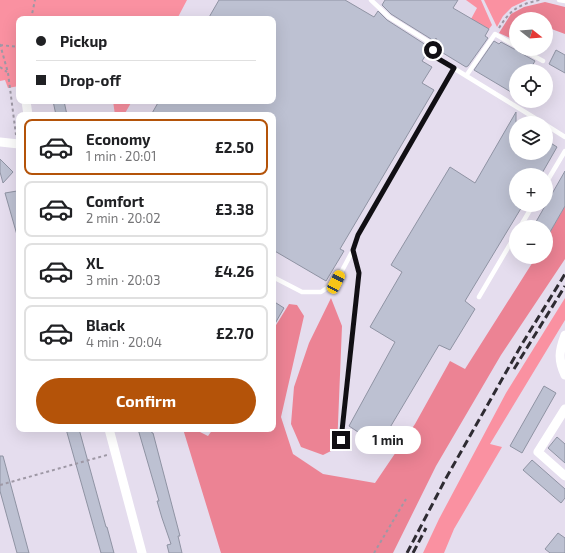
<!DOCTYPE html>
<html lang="en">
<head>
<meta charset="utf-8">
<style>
  :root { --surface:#fff; --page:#f6f6f6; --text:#202124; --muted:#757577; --line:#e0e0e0; --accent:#b45309 }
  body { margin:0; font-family:"Exo 2",sans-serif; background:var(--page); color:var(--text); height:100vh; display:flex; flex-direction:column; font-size:15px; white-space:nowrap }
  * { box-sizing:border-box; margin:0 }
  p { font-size:13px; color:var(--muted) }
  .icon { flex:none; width:22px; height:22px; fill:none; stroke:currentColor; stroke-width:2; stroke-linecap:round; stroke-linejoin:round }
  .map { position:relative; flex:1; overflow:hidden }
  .panel { position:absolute; left:16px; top:112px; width:260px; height:320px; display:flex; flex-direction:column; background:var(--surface); border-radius:8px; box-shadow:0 4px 16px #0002 }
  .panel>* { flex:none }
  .top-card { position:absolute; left:16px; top:16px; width:260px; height:88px; border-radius:8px; box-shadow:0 4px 16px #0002; display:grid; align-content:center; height:88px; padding:0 20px; background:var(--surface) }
  .needle { width:26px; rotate:107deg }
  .tools { position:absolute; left:509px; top:12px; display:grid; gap:8px }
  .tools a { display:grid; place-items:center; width:44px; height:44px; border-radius:50%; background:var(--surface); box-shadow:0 4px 16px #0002; font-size:20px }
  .end { position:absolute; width:18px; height:18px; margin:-9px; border:5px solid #110f14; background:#fff; box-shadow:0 0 0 2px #fff }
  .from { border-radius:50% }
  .bubble { position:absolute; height:28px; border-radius:14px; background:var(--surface); box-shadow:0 4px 16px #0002; font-size:13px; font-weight:700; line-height:28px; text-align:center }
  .car { position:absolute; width:12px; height:24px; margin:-12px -6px; border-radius:5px; box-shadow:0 0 3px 1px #0007; background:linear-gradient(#f5c518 24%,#345 0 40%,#f5c518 0 76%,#345 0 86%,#f5c518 0) }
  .top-card b { display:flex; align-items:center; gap:14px; height:38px; font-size:15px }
  .top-card b+b { border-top:1px solid var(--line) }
  .top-card i { width:10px; height:10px; background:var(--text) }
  ul { padding:7px 0 0; list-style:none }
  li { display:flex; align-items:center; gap:12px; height:56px; margin:0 8px 6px; padding:0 12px; border:2px solid var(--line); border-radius:8px }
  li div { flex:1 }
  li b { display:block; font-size:15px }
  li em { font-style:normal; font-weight:700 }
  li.selected { border-color:var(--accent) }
  li>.icon { width:36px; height:36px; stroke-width:1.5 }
  .action { display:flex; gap:8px; margin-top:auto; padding:8px 20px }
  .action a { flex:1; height:46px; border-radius:24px; background:var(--accent); color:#fff; font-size:16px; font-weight:700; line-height:46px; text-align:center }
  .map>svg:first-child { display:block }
  .green { fill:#fa91a1 }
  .forest { fill:#ec8394 }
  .building { fill:#bdc1d2; stroke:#8f93a3 }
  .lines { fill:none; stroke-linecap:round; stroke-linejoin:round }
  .path { stroke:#9e98a5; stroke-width:2; stroke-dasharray:3 3; stroke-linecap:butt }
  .service { stroke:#fff; stroke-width:4.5 }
  .minor { stroke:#fff; stroke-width:9 }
  .rail { stroke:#2e2b32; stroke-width:3; stroke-dasharray:8 4; stroke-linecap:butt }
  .route { stroke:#110f14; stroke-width:5 }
</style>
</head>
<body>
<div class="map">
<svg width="565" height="553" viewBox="0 0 565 553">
  <rect width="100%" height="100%" fill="#e5ddee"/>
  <path class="green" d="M0,0H187L177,19H19V86L8,88L5,80L0,81Z
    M466,0H481L492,25L489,29L471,19L477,8Z
    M484,0H527L512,7L503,16L497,27Z
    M113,101H132L124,115H115Z
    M565,298V320L490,444L502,447L454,529L444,553H423L439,519L506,393Z"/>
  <path class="forest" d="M545,2L565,7V34L546,27V19H516V37L512,39L499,33L511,14L524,7Z
    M565,206V259L501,355L436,466L393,553H221L183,429H194L208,436L213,429H273V330L289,304L297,305L304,316L281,417L293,454L323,474L375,483L415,424L450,361L465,369L536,257H546V239Z
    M331,298L342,326L337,448L323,455L301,447L291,424L294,387L309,343Z"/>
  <path class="building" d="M219,0H345L374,17L378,11L387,20L426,45L429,50L422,61L432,67L422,83L434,90L340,249L344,251L326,281L273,250V115H151L159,101H273V19H208Z
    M385,0H458L453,8L489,29L485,36L488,38L468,66L466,67L443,53L436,38L433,42L431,39L391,14L382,5Z
    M494,41L499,44L501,42L514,49H517L519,52L535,61L529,71H516V95L474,70Z
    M556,50L565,55V73L549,64Z
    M53,101H64L67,115H56Z
    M516,112V153H546V140L557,147L541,175H516V205H523L465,301L475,309L450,350L439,345L379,446L349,426L395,342L370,327L402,272L391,265L450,167L475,183Z
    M0,159L13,172L3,183L0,172Z
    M565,171V206L546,239V227H533Z
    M17,191L19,199V235H17L5,193Z
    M273,301L284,308L273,327Z
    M544,386L556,393L522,453L510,446Z
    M66,429H79L106,527H107L114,553H101Z
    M138,429H151L152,433H153L180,536H178L182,553H169L167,545L171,544L162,518L157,501H159Z
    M557,437L565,444V463L548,448Z
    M0,456H3L29,553H17L0,491Z
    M532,460L565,489V498L561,503L523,470Z
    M558,533L565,538V553H550L545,549Z"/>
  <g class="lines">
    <path class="path" d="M31,19L35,0
      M499,28C510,10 519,4 540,0
      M0,44L8,73L16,135
      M0,45L19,47
      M0,67L7,72
      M0,485L107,455
      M374,553L406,499"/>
    <path class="service" d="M371,0L389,17L429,42L437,58L543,123
      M559,0L565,1
      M521,49L543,61
      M466,76L495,34L516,46
      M546,125L565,137
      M546,183L565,151
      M520,227L533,205
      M273,277L302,292H321L336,282L353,250L358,235L454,68
      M479,297L516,234
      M341,440L359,273L353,250"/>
    <path class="minor" d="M26,101L28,115
      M0,142L19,144
      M565,335C559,351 558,360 565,375
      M565,409L538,452L565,476
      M109,429L142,553"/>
    <path class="rail" d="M514,369L565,286
      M407,553L445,480L522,344L565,274
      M413,553L426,528"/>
  </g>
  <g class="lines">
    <path class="route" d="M341,440L359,273L353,250L358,235L454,68L437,58L433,50"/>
  </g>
</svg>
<div class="tools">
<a><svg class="needle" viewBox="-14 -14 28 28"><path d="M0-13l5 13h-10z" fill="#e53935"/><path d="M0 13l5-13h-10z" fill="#757577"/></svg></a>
<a><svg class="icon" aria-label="locate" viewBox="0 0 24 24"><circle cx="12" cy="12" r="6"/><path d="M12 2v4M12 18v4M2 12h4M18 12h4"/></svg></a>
<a><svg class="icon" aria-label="layers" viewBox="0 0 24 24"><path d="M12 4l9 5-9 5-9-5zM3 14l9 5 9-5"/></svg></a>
<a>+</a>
<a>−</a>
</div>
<i class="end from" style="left:433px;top:50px"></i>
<i class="end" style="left:341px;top:440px"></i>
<div class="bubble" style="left:355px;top:426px;width:66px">1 min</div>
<i class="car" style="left:336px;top:282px;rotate:27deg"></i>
<div class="top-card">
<b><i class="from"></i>Pickup</b>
<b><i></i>Drop-off</b>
</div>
<section class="panel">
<ul>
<li class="selected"><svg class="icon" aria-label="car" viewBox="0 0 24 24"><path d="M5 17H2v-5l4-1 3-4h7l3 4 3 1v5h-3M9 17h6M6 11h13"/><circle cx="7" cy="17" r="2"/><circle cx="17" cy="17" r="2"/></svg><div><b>Economy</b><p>1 min · 20:01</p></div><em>£2.50</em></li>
<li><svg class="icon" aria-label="car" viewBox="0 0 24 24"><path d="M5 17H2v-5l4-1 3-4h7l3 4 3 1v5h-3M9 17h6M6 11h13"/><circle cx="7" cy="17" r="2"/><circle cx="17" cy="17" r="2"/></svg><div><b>Comfort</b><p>2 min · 20:02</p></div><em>£3.38</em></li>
<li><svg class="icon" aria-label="car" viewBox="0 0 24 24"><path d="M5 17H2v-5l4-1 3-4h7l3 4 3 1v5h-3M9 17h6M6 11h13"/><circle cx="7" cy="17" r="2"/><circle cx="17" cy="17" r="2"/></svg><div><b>XL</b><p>3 min · 20:03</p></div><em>£4.26</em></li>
<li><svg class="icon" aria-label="car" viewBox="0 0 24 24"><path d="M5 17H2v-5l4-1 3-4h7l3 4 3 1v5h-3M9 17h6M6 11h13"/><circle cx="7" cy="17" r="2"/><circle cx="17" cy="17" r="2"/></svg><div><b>Black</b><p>4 min · 20:04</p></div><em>£2.70</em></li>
</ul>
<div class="action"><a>Confirm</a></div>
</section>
</div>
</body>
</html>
